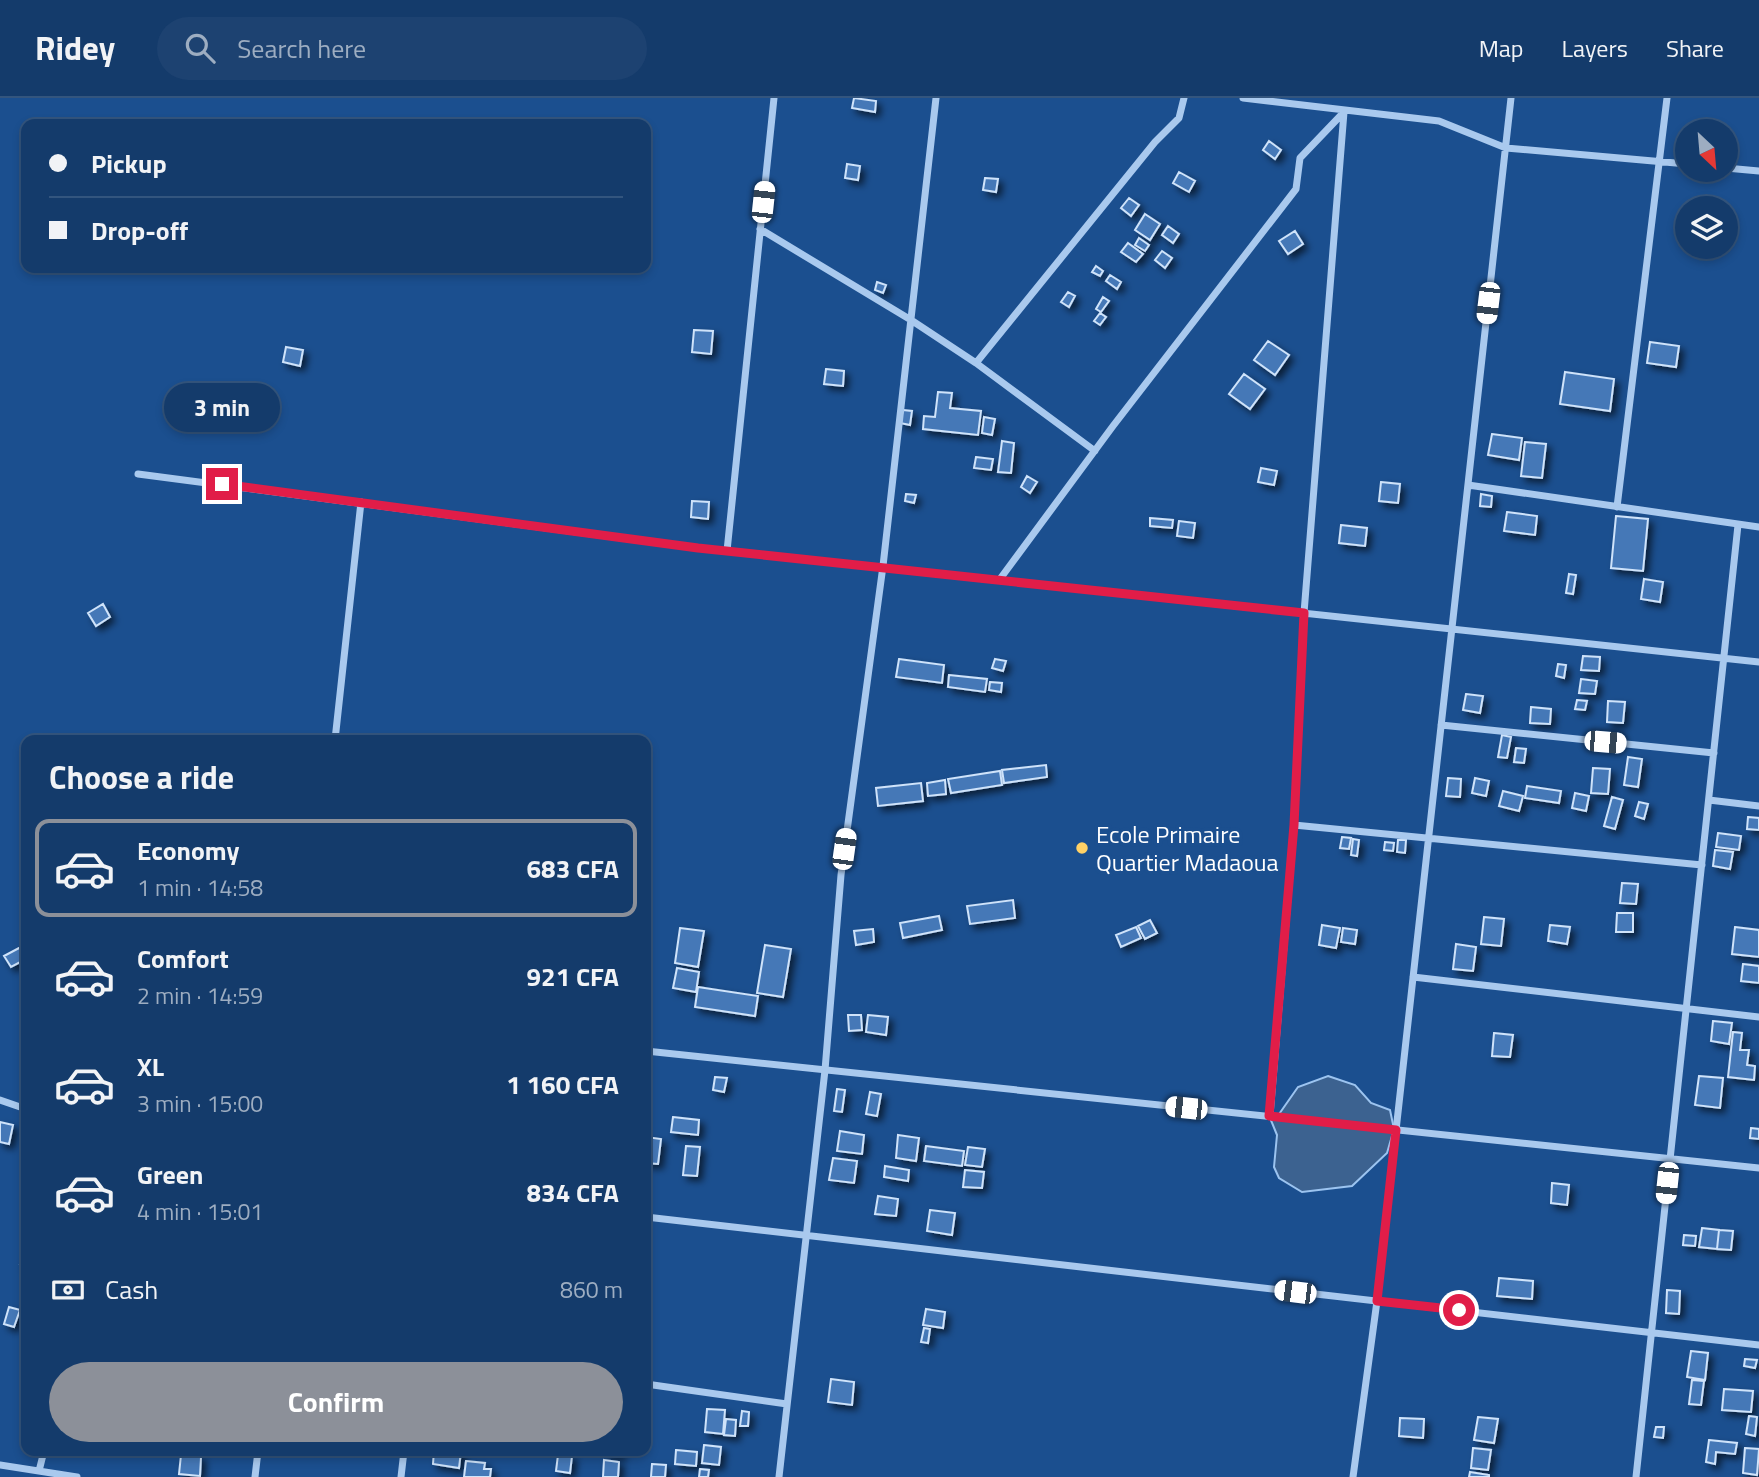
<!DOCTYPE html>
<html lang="en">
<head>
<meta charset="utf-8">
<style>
  :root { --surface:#143b6b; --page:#1d4271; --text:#f1f3f6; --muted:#9dadc1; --line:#33557e; --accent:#8c9099 }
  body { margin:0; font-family:"Titillium Web",sans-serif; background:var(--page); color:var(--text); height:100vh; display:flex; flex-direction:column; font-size:26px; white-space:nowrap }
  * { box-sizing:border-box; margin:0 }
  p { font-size:23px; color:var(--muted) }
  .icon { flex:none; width:38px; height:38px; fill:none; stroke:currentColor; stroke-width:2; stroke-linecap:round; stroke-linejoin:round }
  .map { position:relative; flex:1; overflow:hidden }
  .drawer { position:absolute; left:21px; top:637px; width:630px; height:721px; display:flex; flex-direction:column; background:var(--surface); border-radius:14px; box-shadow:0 4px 10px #0003,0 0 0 2px var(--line) }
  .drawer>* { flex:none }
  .hud { position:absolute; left:21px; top:21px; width:630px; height:154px; border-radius:14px; box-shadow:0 4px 10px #0003,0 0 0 2px var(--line); display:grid; align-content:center; height:154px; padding:0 28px; background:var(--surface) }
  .needle { width:46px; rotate:154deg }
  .controls { position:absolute; left:1675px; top:21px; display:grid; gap:14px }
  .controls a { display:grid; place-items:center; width:63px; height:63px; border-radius:50%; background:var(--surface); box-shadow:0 4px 10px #0003,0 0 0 2px var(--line); font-size:35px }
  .end { position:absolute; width:32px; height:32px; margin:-16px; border:9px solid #e11d48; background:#fff; box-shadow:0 0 0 4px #fff }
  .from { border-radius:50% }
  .bubble { position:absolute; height:49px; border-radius:24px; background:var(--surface); box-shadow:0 4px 10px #0003,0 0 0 2px var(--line); font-size:23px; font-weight:700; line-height:49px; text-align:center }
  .car { position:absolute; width:21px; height:42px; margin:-21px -10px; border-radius:9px; box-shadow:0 0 5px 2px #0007; background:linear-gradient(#fff 24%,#345 0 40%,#fff 0 76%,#345 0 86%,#fff 0) }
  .hud b { display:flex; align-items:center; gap:24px; height:66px; font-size:26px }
  .hud b+b { border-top:2px solid var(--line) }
  .hud i { width:18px; height:18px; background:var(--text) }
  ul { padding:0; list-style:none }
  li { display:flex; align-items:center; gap:21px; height:98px; margin:0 14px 10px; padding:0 14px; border:4px solid transparent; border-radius:14px }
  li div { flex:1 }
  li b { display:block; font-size:26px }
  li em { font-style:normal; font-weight:700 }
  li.active { border-color:var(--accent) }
  li>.icon { width:63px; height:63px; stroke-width:1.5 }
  h2 { padding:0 28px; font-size:32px; line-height:84px }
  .pay { display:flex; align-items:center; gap:18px; height:77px; padding:0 28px; font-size:26px }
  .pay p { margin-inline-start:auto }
  .cta { display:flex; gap:14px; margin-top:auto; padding:14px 28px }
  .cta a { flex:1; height:80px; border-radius:42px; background:var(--accent); color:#fff; font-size:28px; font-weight:700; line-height:80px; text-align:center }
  header { display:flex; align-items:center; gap:42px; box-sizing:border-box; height:98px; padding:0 35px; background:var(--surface); border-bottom:2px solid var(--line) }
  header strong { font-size:33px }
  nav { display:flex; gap:38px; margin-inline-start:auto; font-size:24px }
  .search { width:490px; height:63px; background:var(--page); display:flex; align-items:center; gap:18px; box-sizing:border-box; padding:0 24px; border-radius:38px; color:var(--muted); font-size:26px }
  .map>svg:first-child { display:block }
  .water { fill:#3c6290; stroke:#9cc4f0; stroke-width:2 }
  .building { fill:#4478b7; stroke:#cfe3fa; stroke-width:2; filter:url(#shadow) }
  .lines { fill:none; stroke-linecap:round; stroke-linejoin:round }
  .minor { stroke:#a9c9ee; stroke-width:7 }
  .route { stroke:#e11d48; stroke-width:9 }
  .poi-dot { fill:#ffd166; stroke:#1b4f8f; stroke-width:2.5 }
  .labels { text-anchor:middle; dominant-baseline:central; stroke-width:7; stroke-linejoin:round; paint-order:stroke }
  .poi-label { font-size:24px; fill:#fff; stroke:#1b4f8f; text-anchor:start }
</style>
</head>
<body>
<header>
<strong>Ridey</strong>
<div class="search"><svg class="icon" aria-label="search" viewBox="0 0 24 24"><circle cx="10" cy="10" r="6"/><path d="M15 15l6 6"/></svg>Search here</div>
<nav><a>Map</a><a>Layers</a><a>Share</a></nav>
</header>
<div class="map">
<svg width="1759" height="1379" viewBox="0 0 1759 1379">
  <defs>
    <filter id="shadow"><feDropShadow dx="4.5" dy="4.5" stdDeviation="3.5" flood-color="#0009"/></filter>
  </defs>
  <rect width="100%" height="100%" fill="#1b4f8f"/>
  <path class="water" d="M1328,978L1355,987L1371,1005L1390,1012L1394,1031L1387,1055L1352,1088L1302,1094L1279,1080L1274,1069L1277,1037L1268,1015L1277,1019L1298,989Z"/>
  <path class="building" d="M854,0L876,3L875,14L852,10Z
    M1269,43L1281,52L1275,61L1263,52Z
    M847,66L860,68L858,82L845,80Z
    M1179,74L1195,83L1189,94L1173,85Z
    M985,80L998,81L996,94L983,92Z
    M1129,100L1139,107L1131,118L1121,110Z
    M1726,114H1729L1727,133H1726Z
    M1145,116L1160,126L1150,142L1135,132Z
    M1168,128L1179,136L1173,145L1162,137Z
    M1295,133L1303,146L1288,156L1279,143Z
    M1139,140L1149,147L1145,153L1135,147Z
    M1128,145L1143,156L1136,164L1121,154Z
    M1162,153L1172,160L1165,170L1155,162Z
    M1096,168L1103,173L1100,178L1092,174Z
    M1110,177L1121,184L1117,191L1106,183Z
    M877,184L886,187L883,195L875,192Z
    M1068,194L1075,198L1069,209L1061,204Z
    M1103,199L1109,203L1101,214L1096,211Z
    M1100,215L1106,219L1100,227L1094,223Z
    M694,232L713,233L711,256L692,254Z
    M1268,243L1289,257L1275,277L1254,262Z
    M1650,244L1679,248L1676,269L1647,265Z
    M286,249L303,252L300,268L283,264Z
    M826,271L844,273L843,288L824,286Z
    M1565,274L1614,281L1610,313L1560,306Z
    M1244,276L1265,291L1250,311L1229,296Z
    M938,294L952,295L950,310L981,313L978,337L923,331L924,318L935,319Z
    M903,312L912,313L910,327L900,325Z
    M984,319L995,321L992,337L982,335Z
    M1492,336L1522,340L1519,362L1488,357Z
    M1002,343L1014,345L1011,375L998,374Z
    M1525,344L1546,346L1542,380L1521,378Z
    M976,359L993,361L991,372L974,370Z
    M1261,370L1277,373L1274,387L1258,384Z
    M1027,378L1037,384L1030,395L1021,389Z
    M1381,384L1400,386L1398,405L1379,403Z
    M906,396L916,397L914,405L905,403Z
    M1481,396L1492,398L1491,409L1480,408Z
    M692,403L709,404L708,421L691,419Z
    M1507,414L1537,418L1535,437L1504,433Z
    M1616,418L1648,421L1643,473L1611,470Z
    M1150,420L1173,422L1172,430L1150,428Z
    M1179,423L1195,425L1193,440L1177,438Z
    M1341,427L1367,430L1365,448L1339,445Z
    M1569,476L1576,477L1573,496L1566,495Z
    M1644,481L1663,484L1660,504L1641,501Z
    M103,506L110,519L96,528L88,515Z
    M1583,558L1600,559L1599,573L1581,572Z
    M899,561L944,567L942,585L896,579Z
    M995,561L1006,563L1003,573L992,570Z
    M1558,566L1566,567L1564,580L1556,578Z
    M949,577L987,581L985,594L948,589Z
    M1581,581L1597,583L1595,596L1579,595Z
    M990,584L1002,585L1001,594L989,592Z
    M1466,596L1483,598L1480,615L1463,612Z
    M1577,602L1587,603L1585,612L1575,611Z
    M1608,603L1625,604L1623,625L1607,624Z
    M1531,609L1551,611L1550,626L1530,625Z
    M1502,637L1511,639L1507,660L1498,659Z
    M1516,650L1526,651L1524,665L1514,664Z
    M1628,659L1642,661L1638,689L1624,687Z
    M1046,667L1047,679L1004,685L1002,672Z
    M1593,670L1610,671L1608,696L1591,695Z
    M1000,673L1002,687L951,695L948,681Z
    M1448,680L1461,681L1460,699L1446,698Z
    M1475,680L1489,683L1486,698L1472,695Z
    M945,682L946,696L928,698L927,685Z
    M921,685L923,703L878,708L876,690Z
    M1527,688L1561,693L1559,705L1525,700Z
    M1503,693L1523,698L1519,713L1499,708Z
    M1575,695L1589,698L1586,713L1572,710Z
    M1612,699L1623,702L1615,731L1604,728Z
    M1639,704L1648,706L1644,721L1635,718Z
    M1748,719L1759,720V732L1747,731Z
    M1718,735L1741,738L1739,752L1716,749Z
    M1342,739L1351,740L1349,751L1340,750Z
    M1353,741L1359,742L1357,758L1351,757Z
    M1398,742H1406L1405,755L1397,754Z
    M1385,744L1394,745L1393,753L1384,752Z
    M1715,752L1733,754L1730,771L1713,768Z
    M1622,785L1638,786L1636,806L1620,805Z
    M1013,802L1015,820L970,826L967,808Z
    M1617,815H1633V834H1616Z
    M939,818L942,832L903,840L900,825Z
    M1484,819L1504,821L1501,848L1481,846Z
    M1150,822L1157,835L1145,841L1138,828Z
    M1322,827L1340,830L1336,850L1319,847Z
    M1550,827L1570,829L1567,846L1548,843Z
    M1136,829L1141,840L1121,849L1116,837Z
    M1735,829L1759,832V859L1732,856Z
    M680,830L704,833L698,869L675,865Z
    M1343,830L1357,832L1355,846L1341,844Z
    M873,831L874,844L856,847L854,833Z
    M1456,846L1476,849L1473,873L1453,871Z
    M765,847L791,851L783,899L757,895Z
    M21,849L26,861L11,869L4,858Z
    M1743,866L1759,868V885L1741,883Z
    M677,870L699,874L696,894L673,890Z
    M698,889L758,898L755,918L695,909Z
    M848,917H861L862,932L849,933Z
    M868,917L888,919L886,937L866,934Z
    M1713,923L1732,925L1729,946L1711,943Z
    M1733,934L1742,935L1740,952H1749L1747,967L1755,968L1754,982L1728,979Z
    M1494,935L1513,937L1510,959L1492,958Z
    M1699,978L1723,980L1720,1010L1695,1007Z
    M715,979L727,980L724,994L713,992Z
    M837,991L845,992L842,1014L834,1013Z
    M870,994L881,996L877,1018L866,1016Z
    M673,1019L699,1022L698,1037L671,1034Z
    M0,1024L13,1027L9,1046L0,1044Z
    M1751,1030L1759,1031V1041L1750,1040Z
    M840,1033L864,1037L862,1056L837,1053Z
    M898,1037L919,1040L916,1063L896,1060Z
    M646,1039L661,1041L658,1066L646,1065Z
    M686,1048L700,1049L697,1078L683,1077Z
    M926,1048L964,1053L962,1068L924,1063Z
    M968,1049L985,1051L982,1069L965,1067Z
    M833,1060L857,1063L854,1085L829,1082Z
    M885,1068L909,1072L908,1083L884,1079Z
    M965,1072L984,1074L982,1090L963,1089Z
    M1552,1085L1569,1087L1567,1107L1551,1105Z
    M878,1098L898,1101L896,1118L875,1116Z
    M930,1112L955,1115L952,1137L927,1133Z
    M1702,1130L1719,1132L1717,1151L1699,1149Z
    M1719,1132L1733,1133L1731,1152L1717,1151Z
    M1684,1137L1696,1138L1695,1148L1683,1147Z
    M25,1149L26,1150V1168L20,1166Z
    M1499,1180L1533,1183L1532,1201L1497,1198Z
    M1667,1192L1680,1193L1679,1216L1666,1215Z
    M9,1209L20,1212L14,1229L4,1226Z
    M926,1211L945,1214L943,1230L923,1227Z
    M924,1230L930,1231L928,1245L921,1244Z
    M1691,1253L1708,1255L1705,1282L1687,1279Z
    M1745,1261L1757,1262L1755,1270L1744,1268Z
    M831,1281L854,1284L852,1307L828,1304Z
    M1692,1282L1704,1283L1701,1307L1689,1306Z
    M1724,1291L1753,1293L1751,1314L1722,1312Z
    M707,1311L725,1312L723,1336L705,1334Z
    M742,1313L749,1314L748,1328H740Z
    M1749,1318L1757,1319L1755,1338L1746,1336Z
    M1478,1319L1498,1321L1494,1345L1474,1342Z
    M1400,1320L1424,1321L1423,1340L1399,1338Z
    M726,1321L736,1322L735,1338L724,1337Z
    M1656,1329H1664L1663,1340L1654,1339Z
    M1709,1342L1737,1345L1735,1356L1716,1354L1715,1366L1706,1364Z
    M704,1347L721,1349L719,1367L702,1365Z
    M1473,1350L1491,1352L1488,1372L1471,1370Z
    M1745,1350L1759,1351L1757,1377L1743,1375Z
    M676,1352L697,1354L696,1368L675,1366Z
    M434,1353H461L459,1370L433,1366Z
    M606,1353H621V1357L605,1356Z
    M181,1357L201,1359L200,1378L179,1376Z
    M558,1357L572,1358L570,1375L556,1373Z
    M604,1362L619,1364L618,1379H603Z
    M466,1363L485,1365L484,1371H491L490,1379H464Z
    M652,1366L666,1367L665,1379H651Z
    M700,1371L709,1372L708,1379H699Z
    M1470,1374L1489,1377V1379H1469Z"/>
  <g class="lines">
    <path class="minor" d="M1243,0L1439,23L1506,50L1687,66
      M1726,70L1759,73
      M760,131L911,222L976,265L1095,353
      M976,265L1155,44L1179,20L1184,0
      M138,376L698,450L1759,564
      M1468,387L1759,429
      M1617,409L1667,0
      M727,453L774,0
      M1000,481L1113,328L1296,91L1300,60L1344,14
      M1441,627L1714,655
      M335,642L361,404
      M1709,702L1759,708
      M1294,727L1702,767
      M1413,879L1759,919
      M646,953L1759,1070
      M0,1002L26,1011
      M1270,1018L1294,727L1304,515L1344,14
      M646,1119L1759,1247
      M646,1286L787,1306
      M0,1367L77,1379
      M39,1373L44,1353
      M255,1379L258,1353
      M401,1379L404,1353
      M779,1379L825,972L841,777L883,468L936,0
      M1353,1379L1377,1203L1511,0
      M1636,1379L1738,427"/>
  </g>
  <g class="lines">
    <path class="route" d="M222,386L698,450L1304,515L1294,727L1269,1018L1396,1032L1377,1203L1459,1212"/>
  </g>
  <circle class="poi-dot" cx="1082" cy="750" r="7"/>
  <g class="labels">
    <g class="poi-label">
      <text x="1096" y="736">Ecole Primaire<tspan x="1096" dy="28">Quartier Madaoua</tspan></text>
    </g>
  </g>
</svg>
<div class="controls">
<a><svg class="needle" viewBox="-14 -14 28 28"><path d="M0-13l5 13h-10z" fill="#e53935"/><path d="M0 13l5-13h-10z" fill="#9dadc1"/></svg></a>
<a><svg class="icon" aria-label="layers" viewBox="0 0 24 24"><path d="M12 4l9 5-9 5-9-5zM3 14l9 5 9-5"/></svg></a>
</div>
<i class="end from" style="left:1459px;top:1212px"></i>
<i class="end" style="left:222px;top:386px"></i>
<div class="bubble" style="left:164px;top:285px;width:116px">3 min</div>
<i class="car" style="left:763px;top:104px;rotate:6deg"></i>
<i class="car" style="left:1488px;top:205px;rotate:187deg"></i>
<i class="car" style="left:1605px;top:644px;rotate:95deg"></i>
<i class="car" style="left:844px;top:751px;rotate:8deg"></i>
<i class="car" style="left:1186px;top:1010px;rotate:276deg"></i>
<i class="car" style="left:1667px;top:1085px;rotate:186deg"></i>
<i class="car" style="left:1295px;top:1194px;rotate:277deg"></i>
<div class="hud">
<b><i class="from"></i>Pickup</b>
<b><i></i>Drop-off</b>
</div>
<section class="drawer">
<h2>Choose a ride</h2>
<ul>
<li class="active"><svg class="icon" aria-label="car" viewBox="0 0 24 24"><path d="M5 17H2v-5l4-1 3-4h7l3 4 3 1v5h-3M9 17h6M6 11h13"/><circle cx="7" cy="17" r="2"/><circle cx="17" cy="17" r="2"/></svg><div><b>Economy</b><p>1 min · 14:58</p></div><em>683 CFA</em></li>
<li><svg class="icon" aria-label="car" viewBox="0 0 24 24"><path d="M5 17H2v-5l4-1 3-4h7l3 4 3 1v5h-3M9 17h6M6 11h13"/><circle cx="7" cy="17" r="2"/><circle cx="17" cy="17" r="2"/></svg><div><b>Comfort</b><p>2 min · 14:59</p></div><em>921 CFA</em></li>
<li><svg class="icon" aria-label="car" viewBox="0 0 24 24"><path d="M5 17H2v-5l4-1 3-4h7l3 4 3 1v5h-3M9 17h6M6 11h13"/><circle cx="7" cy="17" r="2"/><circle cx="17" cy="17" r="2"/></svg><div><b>XL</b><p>3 min · 15:00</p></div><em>1 160 CFA</em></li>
<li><svg class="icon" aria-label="car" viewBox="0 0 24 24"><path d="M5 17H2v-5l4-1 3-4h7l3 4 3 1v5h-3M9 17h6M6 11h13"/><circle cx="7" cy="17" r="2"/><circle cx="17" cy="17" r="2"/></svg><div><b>Green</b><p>4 min · 15:01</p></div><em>834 CFA</em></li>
</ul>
<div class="pay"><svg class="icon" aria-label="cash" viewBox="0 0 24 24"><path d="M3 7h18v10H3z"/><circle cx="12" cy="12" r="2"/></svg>Cash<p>860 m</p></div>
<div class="cta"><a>Confirm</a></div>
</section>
</div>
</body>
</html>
